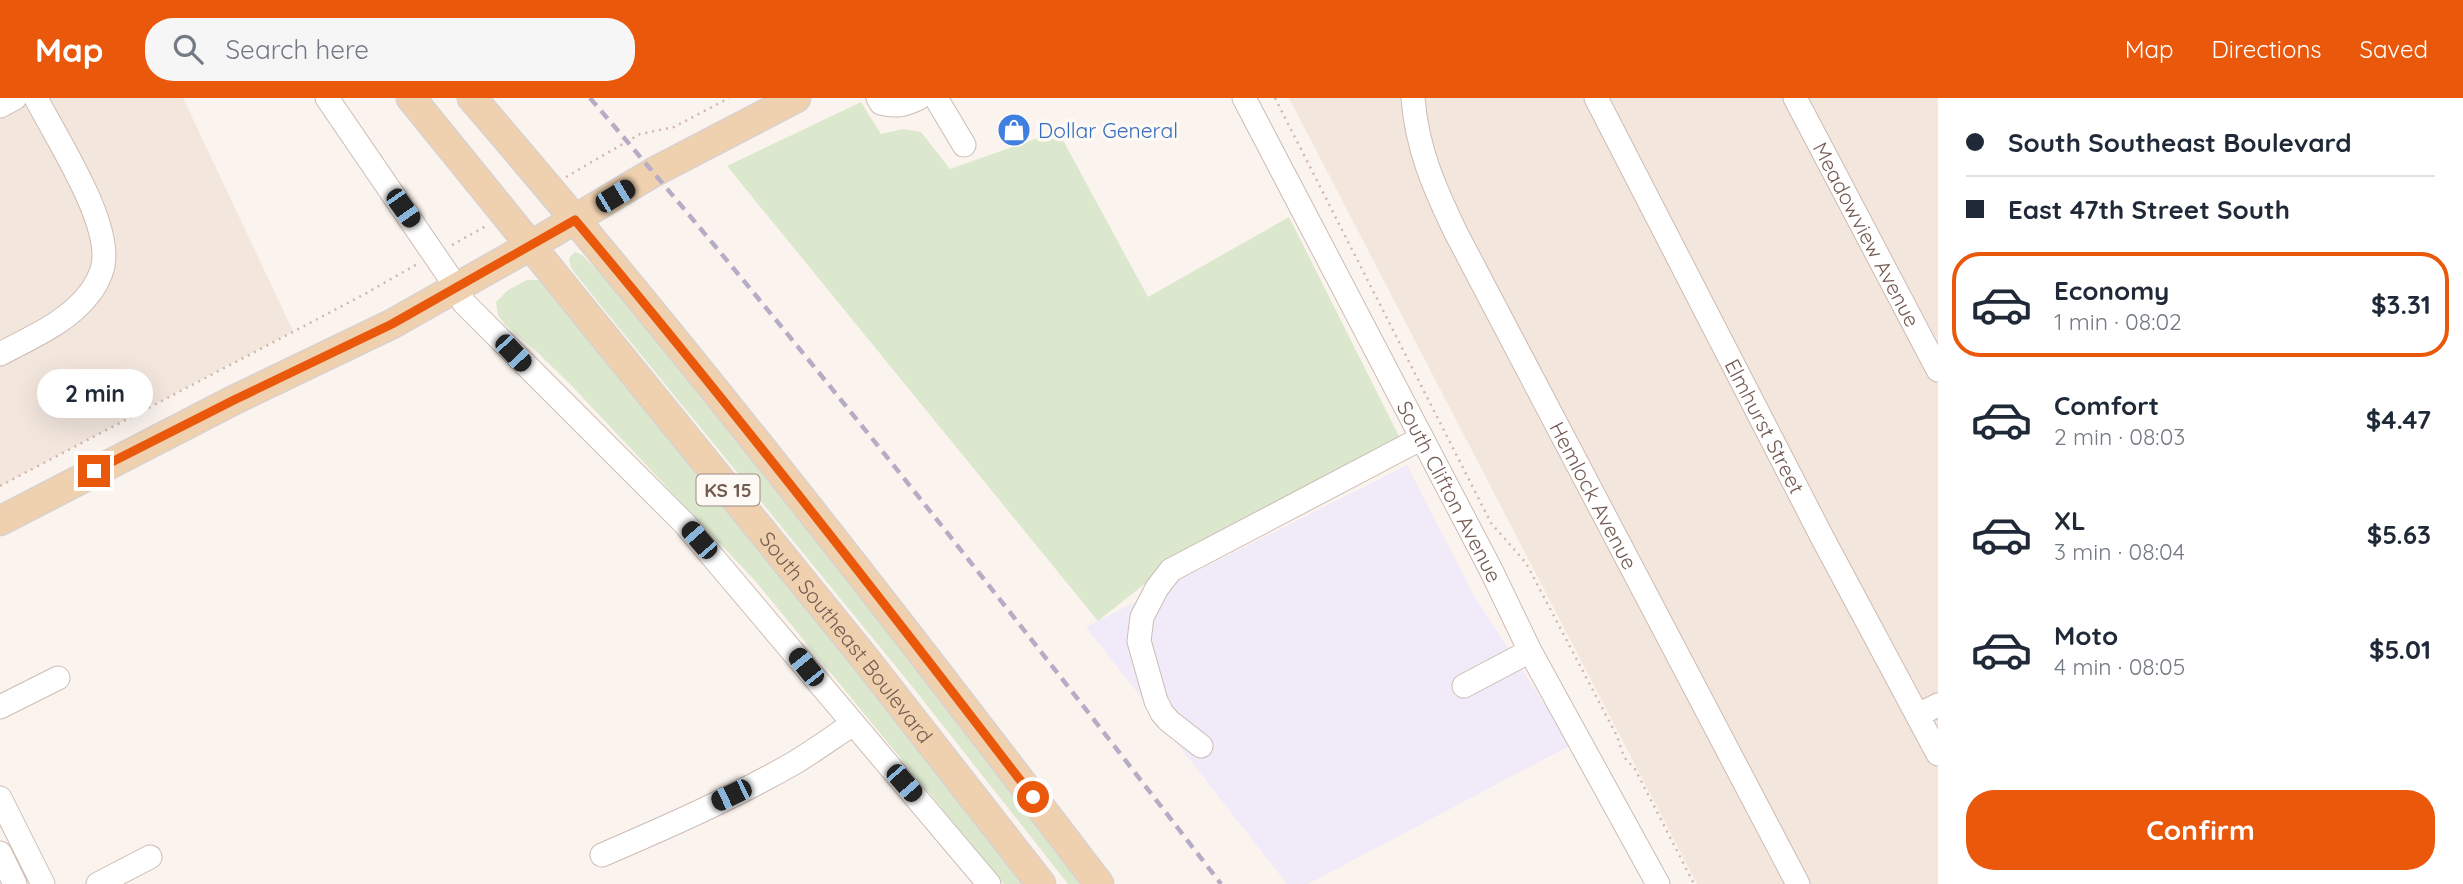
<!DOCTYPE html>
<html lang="en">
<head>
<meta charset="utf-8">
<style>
  :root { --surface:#fff; --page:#f6f6f7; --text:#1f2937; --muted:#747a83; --line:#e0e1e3; --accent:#ea580c }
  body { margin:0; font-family:Quicksand,sans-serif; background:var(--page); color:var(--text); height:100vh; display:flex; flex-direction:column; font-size:26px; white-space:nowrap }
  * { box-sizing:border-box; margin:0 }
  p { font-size:23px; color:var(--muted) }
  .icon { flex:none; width:38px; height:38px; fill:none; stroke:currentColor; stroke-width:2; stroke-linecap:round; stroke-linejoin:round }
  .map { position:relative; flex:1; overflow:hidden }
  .details { display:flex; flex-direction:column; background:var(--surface); width:525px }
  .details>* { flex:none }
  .guide { display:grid; align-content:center; height:154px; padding:0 28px; background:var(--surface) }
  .end { position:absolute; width:32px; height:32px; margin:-16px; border:9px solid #ea580c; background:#fff; box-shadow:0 0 0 4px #fff }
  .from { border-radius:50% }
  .bubble { position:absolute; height:49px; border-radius:24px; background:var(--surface); box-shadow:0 7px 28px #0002; font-size:23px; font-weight:700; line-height:49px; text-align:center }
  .car { position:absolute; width:21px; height:42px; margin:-21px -10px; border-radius:9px; box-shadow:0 0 5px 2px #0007; background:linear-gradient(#222 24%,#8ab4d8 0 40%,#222 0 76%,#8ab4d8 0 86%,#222 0) }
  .guide b { display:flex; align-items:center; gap:24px; height:66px; font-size:26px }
  .guide b+b { border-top:2px solid var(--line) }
  .guide i { width:18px; height:18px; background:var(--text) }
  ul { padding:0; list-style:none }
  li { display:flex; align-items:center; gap:21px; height:105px; margin:0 14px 10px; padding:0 14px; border:4px solid transparent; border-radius:28px }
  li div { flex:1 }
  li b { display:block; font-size:26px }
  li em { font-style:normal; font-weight:700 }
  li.on { border-color:var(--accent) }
  li>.icon { width:63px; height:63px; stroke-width:1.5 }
  .button { display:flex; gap:14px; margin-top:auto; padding:14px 28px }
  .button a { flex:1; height:80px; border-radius:28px; background:var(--accent); color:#fff; font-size:28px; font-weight:700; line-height:80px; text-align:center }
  header { display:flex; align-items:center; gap:42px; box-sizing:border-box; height:98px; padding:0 35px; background:var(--accent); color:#fff }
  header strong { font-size:33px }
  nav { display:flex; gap:38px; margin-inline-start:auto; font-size:24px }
  .search { width:490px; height:63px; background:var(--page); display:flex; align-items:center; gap:18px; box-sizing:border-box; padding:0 24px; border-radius:28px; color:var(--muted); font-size:26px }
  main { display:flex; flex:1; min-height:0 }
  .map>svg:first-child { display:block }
  .residential { fill:#f2e6dd }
  .education { fill:#f1eaf8 }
  .green { fill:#dbe8cd }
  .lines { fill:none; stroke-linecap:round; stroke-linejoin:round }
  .minor-casing { stroke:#ccbcb4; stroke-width:25 }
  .major-casing { stroke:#d8d1cf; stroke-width:31 }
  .path { stroke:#d2b6ab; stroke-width:2.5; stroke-dasharray:2 5; stroke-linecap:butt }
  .minor { stroke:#fff; stroke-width:23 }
  .major { stroke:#f0d1af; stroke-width:28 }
  .rail { stroke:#b7acc5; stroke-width:4.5; stroke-dasharray:10 7; stroke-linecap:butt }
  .route { stroke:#ea580c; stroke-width:9 }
  .labels { text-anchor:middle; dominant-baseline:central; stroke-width:7; stroke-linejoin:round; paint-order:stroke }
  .shield { fill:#fdf9f4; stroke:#9d8a83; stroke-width:2 }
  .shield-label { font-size:19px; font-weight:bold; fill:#745b52 }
  .shop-label { font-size:21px; fill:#366cbe; stroke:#fdf9f4; text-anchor:start }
  .street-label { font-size:21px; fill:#745b52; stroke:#fdf9f4 }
</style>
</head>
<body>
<header>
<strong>Map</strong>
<div class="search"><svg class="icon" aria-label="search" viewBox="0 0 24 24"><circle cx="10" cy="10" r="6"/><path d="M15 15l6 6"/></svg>Search here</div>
<nav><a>Map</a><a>Directions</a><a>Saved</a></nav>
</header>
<main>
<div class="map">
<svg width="1938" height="786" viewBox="0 0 1938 786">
  <rect width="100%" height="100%" fill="#fbf4ee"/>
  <path class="residential" d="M0,0H183L293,233L0,388Z
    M1289,0H1938V786H1697Z"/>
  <path class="education" d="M1407,367L1473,496L1571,647L1308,786H1287L1086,529Z"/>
  <path class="green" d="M861,4L881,36L903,31L921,34L950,71L1058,33L1148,199L1289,119L1400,340L1186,453L1098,523L727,68Z
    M575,154L582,157L603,178L694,289L909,555L1089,786H1068L911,587L606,214L571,170L569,160Z
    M527,182H541L623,277L1030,786H1004L756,484L572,288L536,253L505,227L498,217L496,204L508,192Z"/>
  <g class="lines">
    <defs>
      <g id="minor">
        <path d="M327,0L457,190L464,205L684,425L989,786"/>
        <path d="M878,0L881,5C897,9 905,7 919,0"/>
        <path d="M936,0L964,47"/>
        <path id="s1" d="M1244,0L1491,472L1530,553L1658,786"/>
        <path id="s2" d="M1413,0C1417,51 1434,89 1456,135L1798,786"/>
        <path id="s3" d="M1596,0L1822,439L1938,656"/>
        <path id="s4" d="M1795,0L1938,272"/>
        <path d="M0,8L15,0"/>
        <path d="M0,256C30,240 68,224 89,196C95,189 101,177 103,168C112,124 56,40 36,0"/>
        <path d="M1464,588L1530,553"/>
        <path d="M0,609L58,580"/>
        <path d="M1918,617L1938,607"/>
        <path d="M1201,648L1169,623L1162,615L1156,603L1139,543L1142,519L1157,490L1171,472L1422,340"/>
        <path d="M0,700L43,786"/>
        <path d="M0,755L15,786"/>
        <path d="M602,757C667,729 733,700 794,665C814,653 833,639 853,626"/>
        <path d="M98,786L150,759"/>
      </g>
      <g id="major">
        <path id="s5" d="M411,0L863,558L1041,786"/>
        <path d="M472,0C691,254 896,519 1099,786"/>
        <path d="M0,423L234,302L392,226L530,148L654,74L796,0"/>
      </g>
    </defs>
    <use href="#minor" class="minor-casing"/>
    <use href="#major" class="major-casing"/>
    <path class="path" d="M1275,0L1491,425L1526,465L1617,638L1624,659L1635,671L1694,786
      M566,79L640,36L674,29L729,0
      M452,147L486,128
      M0,388L363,197L419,165"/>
    <use href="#minor" class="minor"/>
    <use href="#major" class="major"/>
    <path class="rail" d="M590,0C809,255 1016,520 1221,786"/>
  </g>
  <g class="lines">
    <path class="route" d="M94,373L234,302L392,226L575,122C733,310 884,504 1033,699"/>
  </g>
  <defs>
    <symbol id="shop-disc" viewBox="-11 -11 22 22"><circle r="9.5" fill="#3f7fe0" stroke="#fdf9f4"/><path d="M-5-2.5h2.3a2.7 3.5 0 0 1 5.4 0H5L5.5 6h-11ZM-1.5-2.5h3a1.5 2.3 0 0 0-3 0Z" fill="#fff"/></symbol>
  </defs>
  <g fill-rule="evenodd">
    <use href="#shop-disc" x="995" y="13" width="38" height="38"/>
  </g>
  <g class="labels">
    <rect class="shield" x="696.5" y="376.5" width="63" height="31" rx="5"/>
    <g class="shield-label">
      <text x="728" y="392">KS 15</text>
    </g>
    <g class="shop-label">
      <text x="1038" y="32">Dollar General</text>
    </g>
    <g class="street-label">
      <text stroke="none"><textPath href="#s4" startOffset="154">Meadowview Avenue</textPath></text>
      <text stroke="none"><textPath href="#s3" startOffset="369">Elmhurst Street</textPath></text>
      <text stroke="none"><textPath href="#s1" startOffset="444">South Clifton Avenue</textPath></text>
      <text stroke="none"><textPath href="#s2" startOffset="439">Hemlock Avenue</textPath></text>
      <text stroke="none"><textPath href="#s5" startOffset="693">South Southeast Boulevard</textPath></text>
    </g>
  </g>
</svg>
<i class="end from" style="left:1033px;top:699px"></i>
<i class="end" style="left:94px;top:373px"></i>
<div class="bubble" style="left:37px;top:271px;width:116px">2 min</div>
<i class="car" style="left:615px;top:98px;rotate:59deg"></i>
<i class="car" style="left:403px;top:110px;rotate:145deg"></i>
<i class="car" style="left:513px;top:255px;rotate:137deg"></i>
<i class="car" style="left:699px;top:442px;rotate:319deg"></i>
<i class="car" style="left:806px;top:569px;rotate:321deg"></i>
<i class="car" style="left:904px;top:685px;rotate:139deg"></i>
<i class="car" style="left:731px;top:697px;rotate:244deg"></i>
</div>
<section class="details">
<div class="guide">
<b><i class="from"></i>South Southeast Boulevard</b>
<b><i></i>East 47th Street South</b>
</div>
<ul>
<li class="on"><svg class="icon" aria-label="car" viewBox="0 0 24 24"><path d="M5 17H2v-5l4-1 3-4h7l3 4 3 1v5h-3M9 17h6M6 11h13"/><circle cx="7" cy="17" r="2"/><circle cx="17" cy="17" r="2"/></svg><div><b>Economy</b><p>1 min · 08:02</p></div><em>$3.31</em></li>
<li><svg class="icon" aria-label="car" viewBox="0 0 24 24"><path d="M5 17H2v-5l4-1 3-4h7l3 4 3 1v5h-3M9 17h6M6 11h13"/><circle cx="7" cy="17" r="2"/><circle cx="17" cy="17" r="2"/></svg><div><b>Comfort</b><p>2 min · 08:03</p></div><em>$4.47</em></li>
<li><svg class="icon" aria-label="car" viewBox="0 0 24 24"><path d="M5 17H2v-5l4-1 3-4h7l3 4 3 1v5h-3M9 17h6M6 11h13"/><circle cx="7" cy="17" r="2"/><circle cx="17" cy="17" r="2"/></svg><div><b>XL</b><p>3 min · 08:04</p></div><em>$5.63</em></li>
<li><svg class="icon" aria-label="car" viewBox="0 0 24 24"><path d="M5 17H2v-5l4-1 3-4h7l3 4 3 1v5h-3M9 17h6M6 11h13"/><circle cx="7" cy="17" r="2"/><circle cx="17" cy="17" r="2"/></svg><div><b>Moto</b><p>4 min · 08:05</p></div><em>$5.01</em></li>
</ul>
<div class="button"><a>Confirm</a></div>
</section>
</main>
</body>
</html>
